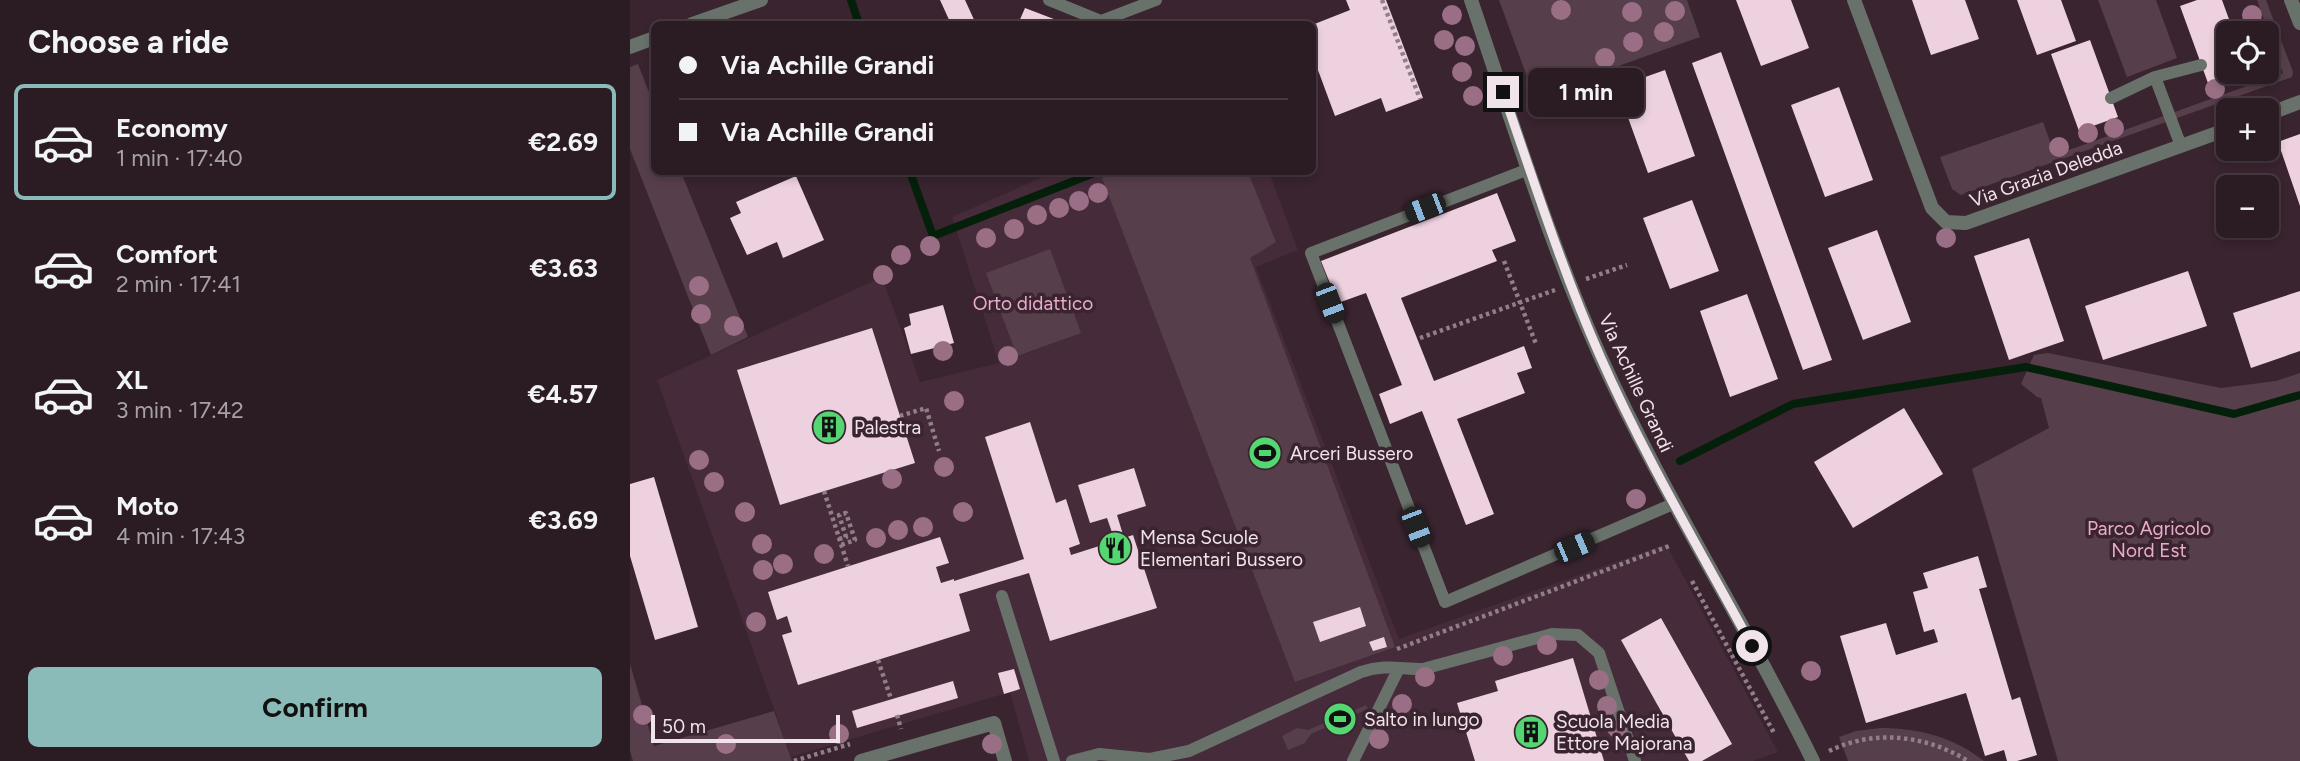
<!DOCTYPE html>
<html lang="en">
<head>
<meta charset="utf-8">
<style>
  :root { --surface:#2b1b23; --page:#33242b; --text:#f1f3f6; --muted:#a6a1a6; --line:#473941; --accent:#8bbbb9 }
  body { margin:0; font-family:Figtree,sans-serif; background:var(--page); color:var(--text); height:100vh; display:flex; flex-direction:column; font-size:26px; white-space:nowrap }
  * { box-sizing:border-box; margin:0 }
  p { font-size:23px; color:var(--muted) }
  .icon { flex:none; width:38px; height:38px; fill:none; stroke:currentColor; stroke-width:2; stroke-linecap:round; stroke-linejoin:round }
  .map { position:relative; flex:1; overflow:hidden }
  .details { display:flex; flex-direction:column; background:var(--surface); width:630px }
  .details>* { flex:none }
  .guide { position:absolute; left:21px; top:21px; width:665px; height:154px; border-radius:10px; box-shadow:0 4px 10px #0003,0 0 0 2px var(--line); display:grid; align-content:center; height:154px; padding:0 28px; background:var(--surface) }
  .controls { position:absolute; left:1586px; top:21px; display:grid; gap:14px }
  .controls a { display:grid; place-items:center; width:63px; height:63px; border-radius:10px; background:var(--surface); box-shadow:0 4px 10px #0003,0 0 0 2px var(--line); font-size:35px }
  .scale { position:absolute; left:21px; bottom:18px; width:189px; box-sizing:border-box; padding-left:7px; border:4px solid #f1e3ea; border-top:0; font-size:19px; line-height:24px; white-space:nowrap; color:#f1e3ea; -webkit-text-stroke:5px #39242f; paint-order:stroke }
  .end { position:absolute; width:32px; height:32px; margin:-16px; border:9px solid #f1e3ea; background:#111; box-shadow:0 0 0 4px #111 }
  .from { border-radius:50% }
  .bubble { position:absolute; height:49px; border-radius:10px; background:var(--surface); box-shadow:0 4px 10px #0003,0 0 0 2px var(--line); font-size:23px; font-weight:700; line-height:49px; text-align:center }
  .car { position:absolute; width:21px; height:42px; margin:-21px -10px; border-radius:9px; box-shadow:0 0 5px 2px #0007; background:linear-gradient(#222 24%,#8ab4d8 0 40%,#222 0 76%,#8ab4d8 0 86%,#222 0) }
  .guide b { display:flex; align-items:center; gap:24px; height:66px; font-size:26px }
  .guide b+b { border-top:2px solid var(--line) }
  .guide i { width:18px; height:18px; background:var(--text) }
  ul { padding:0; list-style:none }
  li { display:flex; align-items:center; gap:21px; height:116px; margin:0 14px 10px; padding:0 14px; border:4px solid transparent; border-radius:10px }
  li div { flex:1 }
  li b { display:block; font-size:26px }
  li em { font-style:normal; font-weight:700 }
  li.active { border-color:var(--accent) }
  li>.icon { width:63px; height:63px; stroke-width:1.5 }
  h2 { padding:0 28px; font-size:32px; line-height:84px }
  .cta { display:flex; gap:14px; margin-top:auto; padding:14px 28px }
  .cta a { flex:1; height:80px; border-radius:10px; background:var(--accent); color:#111; font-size:28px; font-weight:700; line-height:80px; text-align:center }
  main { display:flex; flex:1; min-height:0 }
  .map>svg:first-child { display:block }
  .built { fill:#462b3a }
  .green { fill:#573e4b }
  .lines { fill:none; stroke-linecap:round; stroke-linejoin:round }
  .stream { stroke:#04200a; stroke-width:8 }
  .building { fill:#edd1df }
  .path { stroke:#917f88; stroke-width:4.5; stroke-dasharray:3.5 3.5; stroke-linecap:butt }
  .lane { stroke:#69726a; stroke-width:12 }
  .street { stroke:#69726a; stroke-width:14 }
  .tree { fill:#9a6f86 }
  .route { stroke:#f1e3ea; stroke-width:9 }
  .labels { text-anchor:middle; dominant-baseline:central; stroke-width:7; stroke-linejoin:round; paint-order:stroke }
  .street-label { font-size:19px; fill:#f1e3ea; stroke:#39242f }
  .park-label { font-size:19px; fill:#eaaccd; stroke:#39242f }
  .poi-label { font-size:19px; fill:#f1e3ea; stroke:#39242f; text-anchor:start }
</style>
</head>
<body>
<main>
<section class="details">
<h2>Choose a ride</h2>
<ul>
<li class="active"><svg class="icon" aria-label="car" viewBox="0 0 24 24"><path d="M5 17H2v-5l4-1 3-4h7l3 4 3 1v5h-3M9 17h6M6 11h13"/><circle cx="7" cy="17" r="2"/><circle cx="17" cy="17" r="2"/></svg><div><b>Economy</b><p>1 min · 17:40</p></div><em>€2.69</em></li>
<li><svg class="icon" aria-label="car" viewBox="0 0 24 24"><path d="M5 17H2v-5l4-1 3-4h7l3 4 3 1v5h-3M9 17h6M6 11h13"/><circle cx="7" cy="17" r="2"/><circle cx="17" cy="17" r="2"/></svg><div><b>Comfort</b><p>2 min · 17:41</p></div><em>€3.63</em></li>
<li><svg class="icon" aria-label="car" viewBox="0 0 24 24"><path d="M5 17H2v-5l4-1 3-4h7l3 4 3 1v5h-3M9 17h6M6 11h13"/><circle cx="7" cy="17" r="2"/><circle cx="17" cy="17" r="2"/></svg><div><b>XL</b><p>3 min · 17:42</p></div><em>€4.57</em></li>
<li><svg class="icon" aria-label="car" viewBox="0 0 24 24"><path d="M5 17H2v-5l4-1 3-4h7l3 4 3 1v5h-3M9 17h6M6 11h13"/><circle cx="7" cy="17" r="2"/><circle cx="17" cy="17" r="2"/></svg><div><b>Moto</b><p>4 min · 17:43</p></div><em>€3.69</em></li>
</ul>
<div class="cta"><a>Confirm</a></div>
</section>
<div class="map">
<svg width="1670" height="761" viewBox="0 0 1670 761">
  <rect width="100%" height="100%" fill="#39242f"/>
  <path class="built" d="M424,172H639L668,250L626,267L769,639L1036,544L1148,752L1123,761H399L380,692L161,757L27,380L252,277L290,382L369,363L322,217Z"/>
  <path class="green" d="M869,0H1057L1070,37L904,96Z
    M1468,0H1526L1547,58L1497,77Z
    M1627,0H1636L1663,72L1662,77L1331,195L1322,189L1310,157L1413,122L1425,155L1653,73Z
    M8,64L24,105V172H51L118,337L81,355L0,149V67Z
    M488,172H618L646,242L620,258L765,647L665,682L472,178Z
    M420,249L451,333L387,356L356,273Z
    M1418,353L1591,388L1646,381L1670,373V761H1428L1342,469L1419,428L1411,398L1407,397L1391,384L1404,355Z
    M0,664L24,746L144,711L162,761H3L0,751Z
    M736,705L738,709L681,734L675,743L658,750L652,736L667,728L678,730Z
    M1250,728C1288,728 1324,737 1354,761H1218L1209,737L1226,731Z"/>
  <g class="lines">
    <path class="stream" d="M221,0L229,24
      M280,172L303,236L467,172
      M1050,461L1163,404L1396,367L1604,414L1670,395"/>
  </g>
  <path class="building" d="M310,0H335L346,24H321Z
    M716,0H756L793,98L756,112L751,98L705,116L682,54V25L720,10Z
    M1106,0H1161L1179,48L1131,66Z
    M1282,0H1335L1349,39L1301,55Z
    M1387,0H1431L1446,41L1407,55Z
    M1567,0H1592L1604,33H1598V72H1608L1578,83L1550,6Z
    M395,8L429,21L428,24H388Z
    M1460,40L1488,117L1449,131L1421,54Z
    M1091,52L1202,360L1173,370L1062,63Z
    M1035,70L1065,156L1018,173L987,87Z
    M1209,87L1243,180L1195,197L1161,105Z
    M1670,134V206L1648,142Z
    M166,176L194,240L153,258L147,242L117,255L100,218L111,213L106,202Z
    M867,193L886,241L862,250L867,261L771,298L804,381L894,346L902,368L887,373L895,393L827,419L864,514L836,525L792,411L760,424L749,394L772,385L736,293L708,303L691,261Z
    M1062,200L1089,271L1040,289L1013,218Z
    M1247,230L1281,322L1233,340L1198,248Z
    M1399,238L1434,341L1379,360L1344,256Z
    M1558,271L1577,326L1473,360L1455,306Z
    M1670,291V351L1621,368L1603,313Z
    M1117,294L1148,379L1100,397L1070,311Z
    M313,305L324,343L281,354L274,328L281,325L279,314Z
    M242,328L285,463L150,505L107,370Z
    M1274,408L1313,474L1223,528L1184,462Z
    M400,422L426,503L436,499L450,544L439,548L441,555L485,541L477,518L460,523L448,485L504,468L516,506L487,515L494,538L503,535L527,608L420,641L399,573L329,594L340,631L168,685L152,635L162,632L157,616L147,620L138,592L310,537L319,563L306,567L311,583L324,579V581L394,559L355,437Z
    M24,477L68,627L25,640L0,556V484Z
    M1348,556L1357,587L1349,589L1382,700L1390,697L1407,755L1387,761H1377L1374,750L1355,756L1336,693L1236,723L1210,636L1256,623L1266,655L1308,642L1304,629L1294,632L1283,592L1298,588L1293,573Z
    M730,607L736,626L690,642L683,622Z
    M1031,618L1102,744L1072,761H1059L991,640Z
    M754,637L757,647L743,651L739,642Z
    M943,658L974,761H845L827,703L868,691L865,681Z
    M384,669L390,689L374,694L368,673Z
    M323,681L328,698L227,728L222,711Z"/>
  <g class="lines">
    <path class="path" d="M752,0L790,99
      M874,261L906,344
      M956,279L997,265
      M790,338L925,290
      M270,416L296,408L309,451
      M194,491L218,566
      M209,539L216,537L209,515L216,513L225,540L211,545
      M1062,581L1144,733
      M767,649L1042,545
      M248,660L261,699
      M267,715L271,729
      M1199,751C1244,729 1296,735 1338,761
      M164,761L220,744"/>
    <path class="lane" d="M419,0L471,21L526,0
      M1525,77L1551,146
      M1481,98L1525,77L1571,65
      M899,169L681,253L815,602L1043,504
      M372,596L424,761
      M442,761L469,754L520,759L559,751L731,672C756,664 769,669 793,669L922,634L948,635L969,653L1005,761
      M723,761L769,668"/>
    <path class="street" d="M841,0C882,120 919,243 971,358C1034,497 1116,624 1183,761
      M1224,0L1302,208L1316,222L1336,223L1598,129
      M1661,0L1670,23
      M62,24L131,0
      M0,47L24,38
      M1636,115L1670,102
      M231,761L364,723L375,761"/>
  </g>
  <g class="tree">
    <circle cx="931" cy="10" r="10"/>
    <circle cx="1045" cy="11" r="10"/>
    <circle cx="1002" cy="12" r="10"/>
    <circle cx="822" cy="15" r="10"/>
    <circle cx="1622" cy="15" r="10"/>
    <circle cx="1034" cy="32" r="10"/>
    <circle cx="814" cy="40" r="10"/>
    <circle cx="1003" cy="42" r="10"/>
    <circle cx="835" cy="46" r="10"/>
    <circle cx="975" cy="58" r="10"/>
    <circle cx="832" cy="72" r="10"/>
    <circle cx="1585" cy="89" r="10"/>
    <circle cx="843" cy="96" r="10"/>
    <circle cx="1484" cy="128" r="10"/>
    <circle cx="1458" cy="133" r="10"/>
    <circle cx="1429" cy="147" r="10"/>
    <circle cx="468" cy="193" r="10"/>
    <circle cx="449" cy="201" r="10"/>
    <circle cx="429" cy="208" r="10"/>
    <circle cx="407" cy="215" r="10"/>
    <circle cx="384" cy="229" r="10"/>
    <circle cx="356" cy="238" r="10"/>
    <circle cx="1316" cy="238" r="10"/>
    <circle cx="300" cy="246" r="10"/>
    <circle cx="271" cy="255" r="10"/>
    <circle cx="253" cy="275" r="10"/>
    <circle cx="69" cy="286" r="10"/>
    <circle cx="71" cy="314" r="10"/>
    <circle cx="104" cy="326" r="10"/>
    <circle cx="313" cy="351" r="10"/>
    <circle cx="378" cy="356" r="10"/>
    <circle cx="324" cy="401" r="10"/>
    <circle cx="69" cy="460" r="10"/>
    <circle cx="314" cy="467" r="10"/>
    <circle cx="262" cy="479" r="10"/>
    <circle cx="84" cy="482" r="10"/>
    <circle cx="1006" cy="499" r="10"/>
    <circle cx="115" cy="512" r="10"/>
    <circle cx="333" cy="512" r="10"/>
    <circle cx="293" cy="527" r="10"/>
    <circle cx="268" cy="530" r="10"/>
    <circle cx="246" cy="538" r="10"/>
    <circle cx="132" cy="544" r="10"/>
    <circle cx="194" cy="554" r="10"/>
    <circle cx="153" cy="564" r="10"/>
    <circle cx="133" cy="570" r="10"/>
    <circle cx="126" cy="622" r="10"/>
    <circle cx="917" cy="645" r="10"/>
    <circle cx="873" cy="656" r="10"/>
    <circle cx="1181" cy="671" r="10"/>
    <circle cx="795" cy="677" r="10"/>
    <circle cx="969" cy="680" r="10"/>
    <circle cx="772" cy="704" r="10"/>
    <circle cx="977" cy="706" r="10"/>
    <circle cx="13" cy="715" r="10"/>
    <circle cx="987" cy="728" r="10"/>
    <circle cx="209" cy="734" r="10"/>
    <circle cx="749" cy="739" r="10"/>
    <circle cx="96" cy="744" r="10"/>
    <circle cx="362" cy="744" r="10"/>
  </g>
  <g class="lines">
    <path class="route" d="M873,92C904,181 932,270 970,356C1014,456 1070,550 1122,646"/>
  </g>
  <defs>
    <symbol id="building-disc" viewBox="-11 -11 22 22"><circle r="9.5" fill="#54d672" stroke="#39242f"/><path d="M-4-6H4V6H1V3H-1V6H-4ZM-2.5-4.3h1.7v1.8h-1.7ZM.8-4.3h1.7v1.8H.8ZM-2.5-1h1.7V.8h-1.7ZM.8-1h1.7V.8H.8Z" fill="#111"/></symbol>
    <symbol id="stadium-disc" viewBox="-11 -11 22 22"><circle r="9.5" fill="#54d672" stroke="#39242f"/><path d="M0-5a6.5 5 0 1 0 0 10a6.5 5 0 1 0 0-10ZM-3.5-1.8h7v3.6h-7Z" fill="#111"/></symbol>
    <symbol id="restaurant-disc" viewBox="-11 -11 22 22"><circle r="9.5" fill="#54d672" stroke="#39242f"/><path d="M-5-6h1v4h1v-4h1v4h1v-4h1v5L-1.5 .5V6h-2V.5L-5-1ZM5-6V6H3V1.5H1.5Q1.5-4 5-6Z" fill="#111"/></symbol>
  </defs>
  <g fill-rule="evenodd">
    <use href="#building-disc" x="180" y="408" width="38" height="38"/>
    <use href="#stadium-disc" x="616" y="434" width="38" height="38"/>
    <use href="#restaurant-disc" x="466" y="529" width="38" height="38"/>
    <use href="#stadium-disc" x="691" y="700" width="38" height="38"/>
    <use href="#building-disc" x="882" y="713" width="38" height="38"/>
  </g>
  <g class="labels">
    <g class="street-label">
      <text transform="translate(1416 174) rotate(-20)">Via Grazia Deledda</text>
      <text transform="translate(1006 383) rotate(65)">Via Achille Grandi</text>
    </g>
    <g class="park-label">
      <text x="403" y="303">Orto didattico</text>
      <text x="1519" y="528">Parco Agricolo<tspan x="1519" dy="22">Nord Est</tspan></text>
    </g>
    <g class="poi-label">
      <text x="224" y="427">Palestra</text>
      <text x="660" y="453">Arceri Bussero</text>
      <text x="510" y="537">Mensa Scuole<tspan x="510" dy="22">Elementari Bussero</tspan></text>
      <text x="734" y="719">Salto in lungo</text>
      <text x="926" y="721">Scuola Media<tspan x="926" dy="22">Ettore Majorana</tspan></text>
    </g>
  </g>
</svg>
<div class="controls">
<a><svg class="icon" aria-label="locate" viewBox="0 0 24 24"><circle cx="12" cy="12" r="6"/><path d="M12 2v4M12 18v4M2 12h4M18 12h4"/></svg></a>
<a>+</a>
<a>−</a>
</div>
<div class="scale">50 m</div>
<i class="end from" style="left:1122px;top:646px"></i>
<i class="end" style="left:873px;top:92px"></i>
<div class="bubble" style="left:898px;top:68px;width:116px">1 min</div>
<i class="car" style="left:795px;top:208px;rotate:249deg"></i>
<i class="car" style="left:700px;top:303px;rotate:159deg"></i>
<i class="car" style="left:786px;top:527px;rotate:159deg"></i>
<i class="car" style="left:944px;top:547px;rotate:67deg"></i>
<div class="guide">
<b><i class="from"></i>Via Achille Grandi</b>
<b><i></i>Via Achille Grandi</b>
</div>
</div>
</main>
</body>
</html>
